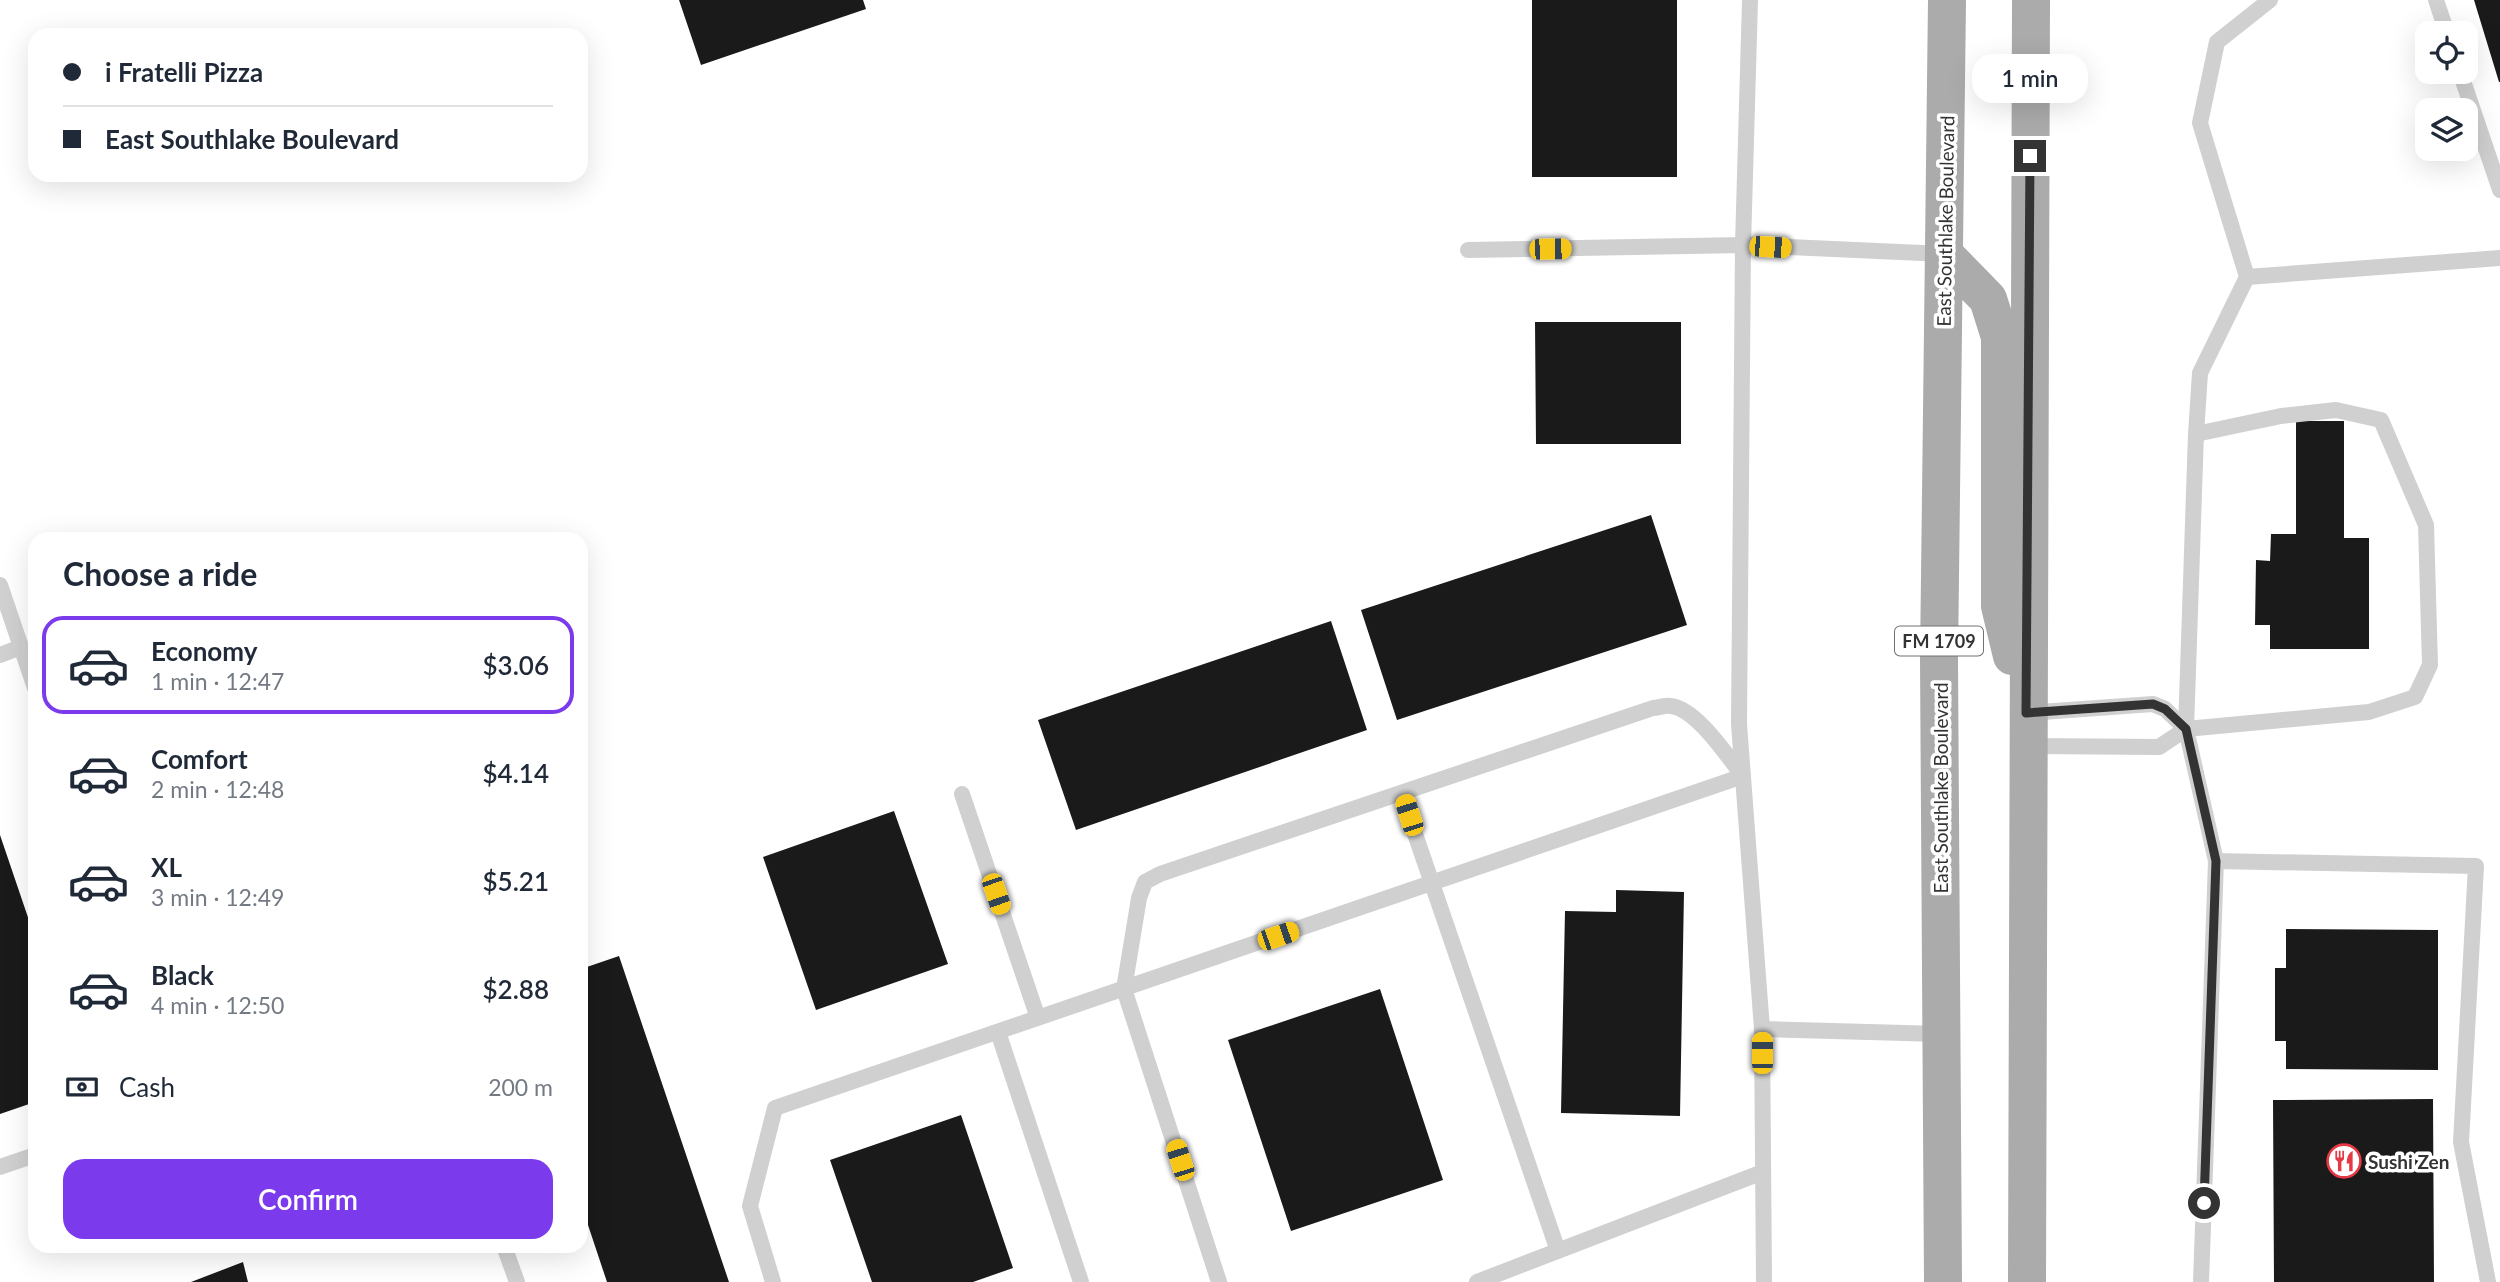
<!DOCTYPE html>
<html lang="en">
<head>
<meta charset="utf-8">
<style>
  :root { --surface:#fff; --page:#f2f2f3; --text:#1f2937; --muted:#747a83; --line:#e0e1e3; --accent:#7c3aed }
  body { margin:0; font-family:Lato,sans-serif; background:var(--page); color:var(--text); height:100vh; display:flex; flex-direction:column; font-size:26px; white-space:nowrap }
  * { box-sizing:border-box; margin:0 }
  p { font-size:23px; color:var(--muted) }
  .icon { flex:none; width:38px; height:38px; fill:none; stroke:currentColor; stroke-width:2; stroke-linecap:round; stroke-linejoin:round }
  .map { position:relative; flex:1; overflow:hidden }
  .details { position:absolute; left:28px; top:532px; width:560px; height:721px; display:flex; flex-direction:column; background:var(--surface); border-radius:21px; box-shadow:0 7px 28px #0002 }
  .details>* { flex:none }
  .top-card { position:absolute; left:28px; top:28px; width:560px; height:154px; border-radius:21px; box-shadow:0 7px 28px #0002; display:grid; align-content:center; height:154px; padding:0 35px; background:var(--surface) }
  .buttons { position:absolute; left:2415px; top:21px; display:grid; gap:14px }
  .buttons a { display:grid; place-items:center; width:63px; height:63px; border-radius:14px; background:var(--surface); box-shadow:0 7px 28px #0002; font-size:35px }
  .end { position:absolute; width:32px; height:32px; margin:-16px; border:9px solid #333; background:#fff; box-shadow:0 0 0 4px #fff }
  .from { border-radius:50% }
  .bubble { position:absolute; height:49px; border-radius:21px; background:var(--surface); box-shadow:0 7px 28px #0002; font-size:23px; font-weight:600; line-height:49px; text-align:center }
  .car { position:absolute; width:21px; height:42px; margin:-21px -10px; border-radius:9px; box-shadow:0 0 5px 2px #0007; background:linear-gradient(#f5c518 24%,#345 0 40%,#f5c518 0 76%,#345 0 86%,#f5c518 0) }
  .top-card b { display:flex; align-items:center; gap:24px; height:66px; font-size:26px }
  .top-card b+b { border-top:2px solid var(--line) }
  .top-card i { width:18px; height:18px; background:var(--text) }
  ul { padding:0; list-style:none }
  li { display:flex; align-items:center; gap:21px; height:98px; margin:0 14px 10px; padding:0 21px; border:4px solid transparent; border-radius:21px }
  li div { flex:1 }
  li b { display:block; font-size:26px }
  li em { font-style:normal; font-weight:600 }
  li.selected { border-color:var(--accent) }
  li>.icon { width:63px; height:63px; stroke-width:1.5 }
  h2 { padding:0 35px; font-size:32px; line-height:84px }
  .pay { display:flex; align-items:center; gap:18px; height:77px; padding:0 35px; font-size:26px }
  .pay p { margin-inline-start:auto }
  .button { display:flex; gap:14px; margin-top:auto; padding:14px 35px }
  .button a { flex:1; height:80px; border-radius:21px; background:var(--accent); color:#fff; font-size:28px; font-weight:600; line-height:80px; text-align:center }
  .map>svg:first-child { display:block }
  .building { fill:#1a1a1a }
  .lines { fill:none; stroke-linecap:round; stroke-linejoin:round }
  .lane { stroke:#d0d0d0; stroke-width:16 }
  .primary { stroke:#ababab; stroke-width:38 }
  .route { stroke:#333; stroke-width:9 }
  .labels { text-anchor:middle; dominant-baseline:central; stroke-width:7; stroke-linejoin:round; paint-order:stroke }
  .shield { fill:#fff; stroke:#707070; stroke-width:2 }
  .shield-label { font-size:18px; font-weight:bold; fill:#333 }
  .street-label { font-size:19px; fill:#333; stroke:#fff }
  .poi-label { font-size:19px; font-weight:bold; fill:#333; stroke:#fff; text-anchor:start }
</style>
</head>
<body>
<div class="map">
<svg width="2500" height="1282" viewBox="0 0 2500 1282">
  <rect width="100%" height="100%" fill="#fff"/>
  <path class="building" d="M679,0H863L866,9L701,65Z
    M1532,0H1677V177H1532Z
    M2474,0H2500V82H2499Z
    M1535,322H1681V444H1536Z
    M2296,421H2344V538H2369V649H2270V625H2255L2256,560L2270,561L2271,534H2296Z
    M1651,515L1687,625L1397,720L1361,610Z
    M1331,621L1367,730L1076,830L1038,720Z
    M894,811L948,964L816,1010L763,857Z
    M0,835L35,938V1102L0,1114Z
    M1616,890L1684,892L1680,1116L1561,1113L1565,911L1616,912Z
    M2286,929L2438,930V1070L2286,1069V1041H2275V968H2286Z
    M619,956L729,1282H607L581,1204V969Z
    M1380,989L1443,1180L1291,1231L1228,1040Z
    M2433,1099L2434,1282H2274L2273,1100Z
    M961,1115L1013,1268L973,1282H872L830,1160Z
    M243,1262L248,1282H191Z"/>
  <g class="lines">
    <path class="lane" d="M1750,0L1743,245L1739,724L1762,1029L1764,1282
      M2436,0L2447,33
      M2460,72L2500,190
      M1468,250L1743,245L1944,254
      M2247,277L2500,258
      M0,585L35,688
      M0,655L21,647
      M2027,713L2153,704L2165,709L2186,729
      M2029,746L2159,747L2186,729L2369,712L2415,697L2430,665L2426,525L2381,420L2336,410L2281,416L2196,434
      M1401,793L1558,1251
      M962,794L1038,1018
      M2216,861L2476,866L2461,1142L2488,1282
      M1762,1029L1941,1034
      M998,1032L1081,1282
      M0,1167L35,1155
      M504,1246L517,1282
      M773,1282L750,1206L775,1108L1743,776C1728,757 1695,707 1670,706C1665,705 1658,708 1653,708L1160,874L1145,882L1139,898L1124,989L1219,1282
      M1477,1282L1763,1172
      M2201,1282L2216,861L2186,729L2196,434L2200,373L2247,277L2200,123L2217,42L2270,0"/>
    <path class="primary" d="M1944,254L1988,299L2000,337V606L2012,656
      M1943,1282L1939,659L1947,0
      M2027,1282L2031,0"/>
  </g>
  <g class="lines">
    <path class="route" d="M2030,156L2026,713L2153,704L2165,709L2186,729L2216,861L2204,1203"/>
  </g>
  <defs>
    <symbol id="restaurant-ring" viewBox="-11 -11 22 22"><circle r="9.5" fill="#fff" stroke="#e63946" stroke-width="1.5"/><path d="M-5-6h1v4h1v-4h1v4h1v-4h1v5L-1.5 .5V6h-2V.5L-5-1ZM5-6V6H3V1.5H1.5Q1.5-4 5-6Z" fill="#e63946"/></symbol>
  </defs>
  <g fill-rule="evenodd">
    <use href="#restaurant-ring" x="2325" y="1142" width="38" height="38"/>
  </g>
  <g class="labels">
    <rect class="shield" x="1895" y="626.5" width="88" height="29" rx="5"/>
    <g class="shield-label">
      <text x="1939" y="641">FM 1709</text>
    </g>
    <g class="street-label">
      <text transform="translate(1945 221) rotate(-89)">East Southlake Boulevard</text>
      <text transform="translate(1940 788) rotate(-90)">East Southlake Boulevard</text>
    </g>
    <g class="poi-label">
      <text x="2368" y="1161">Sushi Zen</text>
    </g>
  </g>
</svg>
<div class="buttons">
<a><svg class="icon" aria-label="locate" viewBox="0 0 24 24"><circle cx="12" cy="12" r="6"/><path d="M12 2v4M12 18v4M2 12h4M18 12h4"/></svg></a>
<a><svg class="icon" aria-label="layers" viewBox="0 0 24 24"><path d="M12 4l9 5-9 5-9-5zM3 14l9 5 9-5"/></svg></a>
</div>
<i class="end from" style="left:2204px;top:1203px"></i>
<i class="end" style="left:2030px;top:156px"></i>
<div class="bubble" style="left:1972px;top:54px;width:116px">1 min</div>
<i class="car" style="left:1770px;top:247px;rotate:93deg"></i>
<i class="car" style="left:1550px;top:249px;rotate:89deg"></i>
<i class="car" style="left:1409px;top:815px;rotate:342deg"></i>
<i class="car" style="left:996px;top:894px;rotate:161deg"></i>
<i class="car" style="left:1278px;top:936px;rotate:71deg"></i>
<i class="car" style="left:1762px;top:1053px;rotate:0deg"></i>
<i class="car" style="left:1180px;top:1160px;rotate:342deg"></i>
<div class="top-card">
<b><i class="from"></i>i Fratelli Pizza</b>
<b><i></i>East Southlake Boulevard</b>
</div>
<section class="details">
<h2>Choose a ride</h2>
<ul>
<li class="selected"><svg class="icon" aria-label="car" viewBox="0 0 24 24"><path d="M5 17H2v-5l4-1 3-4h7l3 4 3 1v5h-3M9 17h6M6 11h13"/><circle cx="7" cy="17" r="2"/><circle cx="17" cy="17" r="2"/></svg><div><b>Economy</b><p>1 min · 12:47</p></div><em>$3.06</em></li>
<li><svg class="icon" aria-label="car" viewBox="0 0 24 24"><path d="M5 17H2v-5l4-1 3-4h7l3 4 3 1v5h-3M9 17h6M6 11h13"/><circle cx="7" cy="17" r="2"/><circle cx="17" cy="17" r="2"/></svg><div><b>Comfort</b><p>2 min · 12:48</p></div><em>$4.14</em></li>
<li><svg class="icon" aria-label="car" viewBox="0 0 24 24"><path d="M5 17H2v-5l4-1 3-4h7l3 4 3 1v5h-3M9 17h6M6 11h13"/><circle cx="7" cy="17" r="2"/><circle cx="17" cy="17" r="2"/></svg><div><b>XL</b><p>3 min · 12:49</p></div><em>$5.21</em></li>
<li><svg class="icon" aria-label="car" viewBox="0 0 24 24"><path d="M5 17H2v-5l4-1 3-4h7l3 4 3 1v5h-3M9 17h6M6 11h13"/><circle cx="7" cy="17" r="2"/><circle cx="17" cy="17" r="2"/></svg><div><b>Black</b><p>4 min · 12:50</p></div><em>$2.88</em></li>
</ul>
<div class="pay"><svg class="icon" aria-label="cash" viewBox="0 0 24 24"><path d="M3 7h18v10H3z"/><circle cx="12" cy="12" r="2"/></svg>Cash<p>200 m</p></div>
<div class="button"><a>Confirm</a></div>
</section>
</div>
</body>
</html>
